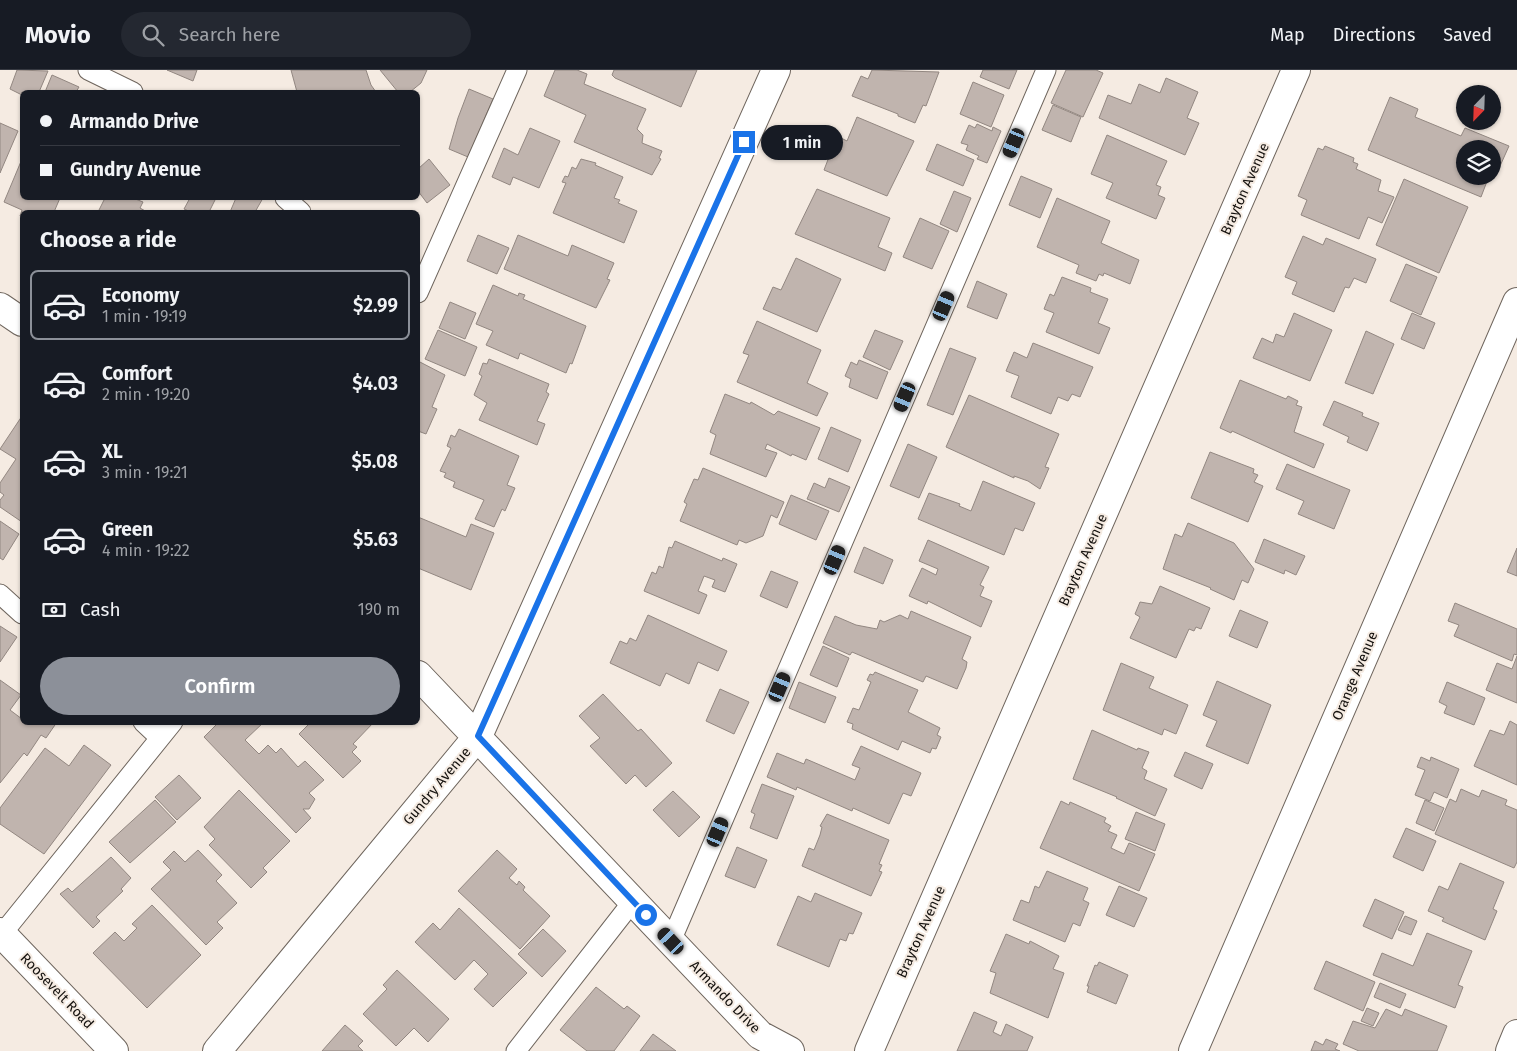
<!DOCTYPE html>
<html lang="en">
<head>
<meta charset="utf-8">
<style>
  :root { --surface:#171b24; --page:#242831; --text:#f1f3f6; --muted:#9ea1a6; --line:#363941; --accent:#8c9099 }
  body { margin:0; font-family:"Fira Sans",sans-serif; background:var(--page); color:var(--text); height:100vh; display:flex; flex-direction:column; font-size:19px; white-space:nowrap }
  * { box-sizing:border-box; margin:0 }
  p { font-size:16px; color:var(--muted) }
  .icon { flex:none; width:28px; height:28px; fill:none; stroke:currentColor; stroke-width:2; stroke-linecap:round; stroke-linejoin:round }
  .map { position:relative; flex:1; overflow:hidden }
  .sheet { position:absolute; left:20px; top:140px; width:400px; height:515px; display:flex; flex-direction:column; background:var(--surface); border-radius:8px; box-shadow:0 1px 4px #0004 }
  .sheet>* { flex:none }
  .top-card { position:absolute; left:20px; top:20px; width:400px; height:110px; border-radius:8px; box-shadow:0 1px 4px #0004; display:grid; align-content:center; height:110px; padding:0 20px; background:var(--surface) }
  .needle { width:32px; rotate:203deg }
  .fabs { position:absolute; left:1456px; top:15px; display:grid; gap:10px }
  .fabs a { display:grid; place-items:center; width:45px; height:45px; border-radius:50%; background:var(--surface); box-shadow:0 1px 4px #0004; font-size:25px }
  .end { position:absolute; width:22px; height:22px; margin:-11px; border:6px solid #1a73e8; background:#fff; box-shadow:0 0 0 2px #fff }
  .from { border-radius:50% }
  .bubble { position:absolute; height:35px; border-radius:18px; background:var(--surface); box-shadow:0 1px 4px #0004; font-size:16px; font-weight:600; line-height:35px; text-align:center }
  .car { position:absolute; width:15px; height:30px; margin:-15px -8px; border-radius:6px; box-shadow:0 0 4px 1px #0007; background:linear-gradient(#222 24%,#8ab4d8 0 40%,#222 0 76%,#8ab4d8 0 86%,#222 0) }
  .top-card b { display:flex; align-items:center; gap:18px; height:48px; font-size:19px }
  .top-card b+b { border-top:1px solid var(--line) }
  .top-card i { width:12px; height:12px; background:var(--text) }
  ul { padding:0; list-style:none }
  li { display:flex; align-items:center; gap:15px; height:70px; margin:0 10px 8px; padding:0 10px; border:2px solid transparent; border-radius:8px }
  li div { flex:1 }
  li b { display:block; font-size:19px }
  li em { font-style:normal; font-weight:600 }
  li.selected { border-color:var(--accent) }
  li>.icon { width:45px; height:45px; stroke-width:1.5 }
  h2 { padding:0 20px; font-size:22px; line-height:60px }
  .pay { display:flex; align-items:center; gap:12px; height:55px; padding:0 20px; font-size:19px }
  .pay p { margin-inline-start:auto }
  .action { display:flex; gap:10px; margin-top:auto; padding:10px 20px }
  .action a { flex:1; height:58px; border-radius:30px; background:var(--accent); color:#fff; font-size:20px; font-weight:600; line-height:58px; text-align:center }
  header { display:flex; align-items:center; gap:30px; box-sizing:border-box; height:70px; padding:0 25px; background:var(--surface); border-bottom:1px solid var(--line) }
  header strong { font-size:24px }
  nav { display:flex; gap:28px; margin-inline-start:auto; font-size:18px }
  .search { width:350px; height:45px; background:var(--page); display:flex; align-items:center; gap:12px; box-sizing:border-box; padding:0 18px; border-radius:28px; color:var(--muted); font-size:19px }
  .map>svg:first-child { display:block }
  .building { fill:#c0b4ae; stroke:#928781 }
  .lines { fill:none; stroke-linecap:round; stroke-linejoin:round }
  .service-casing { stroke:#6e655d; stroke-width:21 }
  .minor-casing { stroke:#6e655d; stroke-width:30 }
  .tertiary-casing { stroke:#6e655d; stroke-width:30 }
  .service { stroke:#fff; stroke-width:19 }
  .minor { stroke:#fff; stroke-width:28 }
  .tertiary { stroke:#fff; stroke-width:28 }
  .route { stroke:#1a73e8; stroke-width:6 }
  .labels { text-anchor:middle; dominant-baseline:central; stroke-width:4; stroke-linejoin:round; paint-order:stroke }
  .street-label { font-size:14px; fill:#15120f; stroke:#f5ebe2 }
</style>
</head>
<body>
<header>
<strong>Movio</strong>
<div class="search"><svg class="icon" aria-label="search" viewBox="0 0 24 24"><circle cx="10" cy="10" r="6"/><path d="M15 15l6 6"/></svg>Search here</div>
<nav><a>Map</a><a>Directions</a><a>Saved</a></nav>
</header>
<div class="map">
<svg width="1517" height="981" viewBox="0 0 1517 981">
  <rect width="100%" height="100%" fill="#f5ebe2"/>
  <path class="building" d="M17,0L48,1L39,22H22V25L10,19Z
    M167,0H197L193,11Z
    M291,0H366L371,15L376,22H297Z
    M380,0H427L421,13L410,22H398Z
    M555,0H577L587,4L584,14L646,39L637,59L643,65L642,73L662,81L659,88L661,89L652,105L574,72L586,45L544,26Z
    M614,0H697L681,37L615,8L612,5Z
    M872,0L939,2L926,36L923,35L915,53L898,46V44L852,26L861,6L868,9Z
    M983,0H1017L1009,19L980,7Z
    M1066,0H1096L1103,3L1083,47L1051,33Z
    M52,5L79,17L76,22H45Z
    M1166,8L1198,22L1187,48L1199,53L1185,85L1099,48L1108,25L1131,34L1139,14L1160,23Z
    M973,12L1004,25L991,57L960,44Z
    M469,19L493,29L468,87L449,79L458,48Z
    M1390,27L1418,39L1415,47L1461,66L1465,58L1509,76L1496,105L1492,103V79H1465V106H1489L1481,127L1368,80Z
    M1053,35L1081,47L1071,72L1042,60Z
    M857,47L914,71L887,126L824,100L837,66L847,71Z
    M0,53L18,61L0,103Z
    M977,54L992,61L993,57L1001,61L987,93L977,89L979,86L966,80L968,75L961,73L969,55L975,58Z
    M530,58L560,71L539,118L513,107L510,115L492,107L504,78L518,85Z
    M1107,65L1167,91L1156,115L1161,117L1158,125L1165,128L1156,149L1106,128L1113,113L1091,104Z
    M937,74L974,90L963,116L926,100Z
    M1325,76L1354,88L1353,92L1358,94L1356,99L1381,110L1378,121L1394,127L1382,153L1368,147L1359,169L1301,145L1307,130L1298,126L1318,78L1323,80Z
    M22,89V128H60L54,142H22V147L20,146L22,140L4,132Z
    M429,89L450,115L427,133L418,121V99Z
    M581,89L596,93L595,95L623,107L614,128L620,130L618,133L637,141L624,173L553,143L566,113L562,112L565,106L568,107L572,97L576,99Z
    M1021,106L1052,119L1040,148L1009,135Z
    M1404,109L1468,137L1439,203L1376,175Z
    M817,119L890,148L878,177L892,183L885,201L795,164Z
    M954,121L971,128L957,162L940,154Z
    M105,128H133L143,132L140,138L147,142H98Z
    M190,128H216L209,142H191L184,139Z
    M236,128H263L255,142H230Z
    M1057,128L1110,151L1101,173L1139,190L1130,214L1104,203L1103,206L1099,204L1096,211L1076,203L1079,195L1037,177Z
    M920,148L949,161L932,199L903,187Z
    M478,165L509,178L497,204L467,191Z
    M518,165L568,186L572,175L614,193L607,209L610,210L596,238L504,199Z
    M1303,166L1323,175L1326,168L1376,189L1366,213L1354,208L1349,218L1345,217L1334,242L1292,224L1297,212L1285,207Z
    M796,188L841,209L817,262L763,239L773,217L781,220Z
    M1406,194L1437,207L1421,245L1390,231Z
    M1062,207L1091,218L1090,222L1108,229L1098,253L1110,258L1099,284L1046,262L1054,243L1044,239L1050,224L1054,226Z
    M977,211L1007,224L997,249L967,237Z
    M493,215L518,226L519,223L525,225L523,229L586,256L572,294L570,293L566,303L520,283L518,289L486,275L493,261L476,254Z
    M450,232L476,243L465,269L439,258Z
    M1294,243L1332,260L1310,311L1253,288L1262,268L1273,273L1276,264L1284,267Z
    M1412,243L1435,253L1424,279L1401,269Z
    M757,251L821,280L807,313L828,323L817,346L737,312L749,285L743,283Z
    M438,260L477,277L465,306L425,289Z
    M875,260L903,271L890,300L863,287Z
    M1366,261L1394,274L1373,324L1345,313Z
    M1033,273L1093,297L1080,327L1072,324L1068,331L1058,327L1051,344L1011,327L1019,306L1006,301L1014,282L1027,288Z
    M950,278L976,288L953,345L927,335Z
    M489,289L549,314L546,322L549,324L537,351L545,354L537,375L479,350L487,333L474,325L482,306L479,304L483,293L487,294Z
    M859,290L888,302L877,329L849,317L851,309L845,306L851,292L857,295Z
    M418,291L445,305L432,337L437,339L426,364L418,361Z
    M1240,310L1286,329L1288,326L1298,331L1296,335L1302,337L1294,362L1324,374L1314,398L1232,361L1231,363L1220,358Z
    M725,324L750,334L751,332L774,345L778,341L820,358L806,390L792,384L791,386L767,374L765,379L777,383L766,407L710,384L716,365L710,362Z
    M969,325L1059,364L1045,397L1049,398L1040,419L1028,411L1014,406V408L946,377Z
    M1334,331L1363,343L1362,346L1379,353L1367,381L1347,372L1349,367L1323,355Z
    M22,346V452L0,437V430L4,425L0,422V413L16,389L0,379Z
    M831,357L861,370L848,402L818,389Z
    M459,359L519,386L507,415L515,418L505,441L502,439L494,457L475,449L484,430L453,417L455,412L444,407L446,403L440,401L451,378L447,376L451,365L455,367Z
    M908,374L937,387L919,428L890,416Z
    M1210,382L1254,399L1253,403L1258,405L1254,412L1263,416L1248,452L1191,428Z
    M1287,394L1350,420L1334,459L1298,444L1304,431L1276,419Z
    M703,398L784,432L777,448L771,445L763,466L746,473L739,470L737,475L680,451L687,434L684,432L694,409L698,410Z
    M829,408L850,417L839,442L807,429L814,413L825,418Z
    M983,411L1035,433L1023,461L1015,458L1004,485L918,449L929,423L960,434L959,436L971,441Z
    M791,425L829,441L816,470L779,454Z
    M418,447L466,467L471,454L494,463L471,520L418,498Z
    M0,451L19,464L3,490L0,488Z
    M1188,453L1234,473L1254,499L1248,513L1242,510L1234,530L1210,519L1211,518L1163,499L1175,464L1182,467Z
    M1264,469L1305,486L1296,505L1285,500L1284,504L1255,492Z
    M928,470L989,497L980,515L984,517L980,526L992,531L981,557L928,531L927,534L909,526L922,498L936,505L938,499L919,491Z
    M675,471L722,491L723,488L737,494L725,522L712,517L715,510L704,506L698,521L707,525L699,544L644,521L652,502L656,504L659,496L663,498L669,477L672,478Z
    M864,477L893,490L883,514L854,502Z
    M1517,478V506L1507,502Z
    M771,501L798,512L787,538L760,526Z
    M1160,516L1210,538L1201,559L1196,557L1194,561L1189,559L1176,588L1130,568L1140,547L1135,544L1140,532L1152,534Z
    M1455,533L1517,559V585L1514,584L1512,591L1454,566L1459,555L1448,551Z
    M1240,540L1268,552L1257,578L1229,566Z
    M911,541L971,567L962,589L967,592L966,598L957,619L926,606L923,612L852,582L850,585L823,573L835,546L856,555L877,559L880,550L884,552L900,545L908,549Z
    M648,545L727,581L718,601L698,592L689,614L666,603L660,616L610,593L620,571L627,574L630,568L636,571Z
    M0,556L17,567L0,592Z
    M823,576L849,588L837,617L810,605Z
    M1517,586V633L1486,620L1497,593L1512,599Z
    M1121,593L1154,607L1149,618L1188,635L1176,664L1164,659L1162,665L1103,640Z
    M875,602L918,620L908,642L940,658L937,665L941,667L936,679L932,678L930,683L902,671L898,680L852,659L853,654L847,652L853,638L859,640L871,612L867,610L870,604L873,605Z
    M0,610L21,625L10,640L22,649V652H57L46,668L41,665L27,686L24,683L0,713Z
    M1217,611L1271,635L1248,694L1206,676L1217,651L1203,645Z
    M799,612L836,627L825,653L789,638Z
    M1447,612L1485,628L1474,655L1444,643L1447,636L1439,632Z
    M720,619L749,632L734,664L706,651Z
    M603,624L638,661L641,659L672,693L646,717L635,705L626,714L590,676L600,668L579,646Z
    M1510,651L1517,655V715L1474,696L1490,660L1504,665Z
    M219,652H264L245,670L259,684L268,675L276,683L281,678L298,697L305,691L324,710L309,723L315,729L309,739H303L311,748L296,763L204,667Z
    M311,652H374L353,674L357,677L352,682L361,691L343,708L299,664Z
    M1092,660L1137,680L1138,678L1149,682L1142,698L1147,701L1144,709L1167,719L1155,746L1116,728L1117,727L1073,709Z
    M84,675L111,695L44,784L0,754V738L45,678L69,696Z
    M861,676L921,703L911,726L903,723L889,754L853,738L852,741L797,717L796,720L767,707L777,683L804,694L806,689L855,710L860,698L852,695Z
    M1185,682L1213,694L1202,719L1174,706Z
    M1421,687L1430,691L1431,687L1459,699L1447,728L1434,722L1430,731L1415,725L1425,700L1417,697Z
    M179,705L201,728L177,750L155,727Z
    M762,714L794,726L777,769L750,758L755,744L751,742Z
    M1461,719L1479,727L1482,720L1507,730L1505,735L1517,740V792L1514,798L1435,764L1450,729L1456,732Z
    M239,720L290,771L263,798L267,802L251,818L209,775L215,769L204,757Z
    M673,721L700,747L679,767L653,740Z
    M155,730L176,752L130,793L109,772Z
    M1425,730L1444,738L1434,761L1416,753Z
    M1061,731L1069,735L1070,732L1106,748L1104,752L1111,756L1108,761L1117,765L1111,778L1124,784L1129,773L1155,784L1139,821L1040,778Z
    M1136,742L1165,754L1155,781L1125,769Z
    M827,744L889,770L879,794L882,795L879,801L882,802L871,826L802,796L809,778L814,780L820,765L822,757L820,756Z
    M1406,758L1436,771L1423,801L1393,787Z
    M737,777L767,790L755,818L725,806Z
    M198,780L222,805L216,811L237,833L217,852L223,858L206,875L151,819L171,800L163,792L174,781L185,792Z
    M497,780L517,799L509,808L517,815L519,811L525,817L523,820L550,846L520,879L458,821Z
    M111,787L131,808L121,819L123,821L96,847L100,851L93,858L60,824L68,818L72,822Z
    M1460,793L1504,812L1493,839L1497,841L1485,870L1442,851L1444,848L1428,841L1439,816L1448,820Z
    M1047,801L1088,818L1083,830L1089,833L1080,856L1073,853L1065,872L1013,850L1021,830L1029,833L1035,816L1039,818Z
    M1119,816L1147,828L1134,857L1106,845Z
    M815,823L862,843L853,864L849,863L846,871L840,869L829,897L777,875L798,826L811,832Z
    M1375,829L1404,842L1392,869L1363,856Z
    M152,835L201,885L147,938L93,883L115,862L124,871L137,858L132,854Z
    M459,838L527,903L493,937L474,919L488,904L474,890L455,910L415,872L433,853L440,860Z
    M1405,846L1417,851L1411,865L1398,860Z
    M543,859L566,881L542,907L518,884Z
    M1427,863L1472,881L1458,915L1463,917L1455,938L1373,905L1382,883L1413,896Z
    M1006,864L1029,874L1030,871L1059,886L1053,899L1064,903L1048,948L990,923L996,903L990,901Z
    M1326,891L1375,912L1363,941L1314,919Z
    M1099,892L1128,905L1116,934L1087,922L1089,916H1087L1095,895L1097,896Z
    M397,900L449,949L428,972L414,958L396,976L363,944L387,919L383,915Z
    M1380,913L1406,924L1400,938L1374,927Z
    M596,917L624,939L627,936L640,946L614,981H587L560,960Z
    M1367,938L1379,943L1373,956L1361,951Z
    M1386,939L1402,946L1405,939L1447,956L1437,981H1359L1343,974L1353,951L1375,958Z
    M974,942L997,952L993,962L1001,966L1006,954L1033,967L1027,981H957Z
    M345,955L363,971L358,976L363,981H322Z
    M653,964L676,981H640Z
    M1326,969L1338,974L1335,979L1340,981H1311L1315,971L1323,975Z"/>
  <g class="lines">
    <defs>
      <path id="service" d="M88,0L133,22
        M285,128L301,142
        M418,223L517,0
        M0,524L22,544
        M143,652L160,668
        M2,864L173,652
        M671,871L1046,0
        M516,981L633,831"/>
      <path id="minor" d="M0,237L22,252
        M418,605L760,965L790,981
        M0,862L114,981
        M217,981L478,666L776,0
        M869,981L1296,0
        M1510,981L1517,964"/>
      <path id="tertiary" d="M1193,981L1517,232"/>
    </defs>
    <use href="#service" class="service-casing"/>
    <use href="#minor" class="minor-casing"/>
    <use href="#tertiary" class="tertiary-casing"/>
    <use href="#service" class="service"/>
    <use href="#minor" class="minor"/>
    <use href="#tertiary" class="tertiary"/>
  </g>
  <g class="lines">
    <path class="route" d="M646,845L478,666L744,72"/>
  </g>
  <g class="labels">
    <g class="street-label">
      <text transform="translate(1245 119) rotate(-66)">Brayton Avenue</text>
      <text transform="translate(1083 490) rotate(-66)">Brayton Avenue</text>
      <text transform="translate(1355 606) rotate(-67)">Orange Avenue</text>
      <text transform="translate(437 716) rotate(-50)">Gundry Avenue</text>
      <text transform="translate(921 862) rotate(-66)">Brayton Avenue</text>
      <text transform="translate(57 921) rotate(46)">Roosevelt Road</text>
      <text transform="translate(725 927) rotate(46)">Armando Drive</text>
    </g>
  </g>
</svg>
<div class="fabs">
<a><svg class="needle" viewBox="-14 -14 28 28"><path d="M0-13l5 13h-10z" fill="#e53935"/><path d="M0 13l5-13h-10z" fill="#9ea1a6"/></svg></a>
<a><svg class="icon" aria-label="layers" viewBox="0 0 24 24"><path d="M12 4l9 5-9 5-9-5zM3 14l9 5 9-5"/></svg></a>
</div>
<i class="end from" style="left:646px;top:845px"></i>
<i class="end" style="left:744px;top:72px"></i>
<div class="bubble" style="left:761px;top:55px;width:82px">1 min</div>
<i class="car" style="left:1014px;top:73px;rotate:203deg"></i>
<i class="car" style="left:944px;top:236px;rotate:23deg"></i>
<i class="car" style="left:905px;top:327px;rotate:203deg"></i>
<i class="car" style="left:835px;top:490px;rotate:23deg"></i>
<i class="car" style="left:780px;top:617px;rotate:23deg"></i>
<i class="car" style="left:718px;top:762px;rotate:23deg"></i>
<i class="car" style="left:671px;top:871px;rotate:317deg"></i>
<div class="top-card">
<b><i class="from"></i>Armando Drive</b>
<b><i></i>Gundry Avenue</b>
</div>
<section class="sheet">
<h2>Choose a ride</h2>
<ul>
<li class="selected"><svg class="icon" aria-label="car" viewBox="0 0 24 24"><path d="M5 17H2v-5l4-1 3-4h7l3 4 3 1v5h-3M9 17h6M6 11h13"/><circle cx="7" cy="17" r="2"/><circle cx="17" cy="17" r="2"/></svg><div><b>Economy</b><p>1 min · 19:19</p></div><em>$2.99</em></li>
<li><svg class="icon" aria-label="car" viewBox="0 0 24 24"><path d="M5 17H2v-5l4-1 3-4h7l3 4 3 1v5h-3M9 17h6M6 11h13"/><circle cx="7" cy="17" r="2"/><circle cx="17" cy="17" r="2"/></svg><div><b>Comfort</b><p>2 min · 19:20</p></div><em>$4.03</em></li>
<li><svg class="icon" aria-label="car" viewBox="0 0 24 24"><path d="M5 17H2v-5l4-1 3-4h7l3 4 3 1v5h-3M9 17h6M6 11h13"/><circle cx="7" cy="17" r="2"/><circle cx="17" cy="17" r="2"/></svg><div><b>XL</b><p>3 min · 19:21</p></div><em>$5.08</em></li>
<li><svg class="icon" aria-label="car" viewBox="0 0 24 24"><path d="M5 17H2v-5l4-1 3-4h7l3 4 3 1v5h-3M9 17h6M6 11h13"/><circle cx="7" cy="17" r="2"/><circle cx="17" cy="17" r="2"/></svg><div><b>Green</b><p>4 min · 19:22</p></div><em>$5.63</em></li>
</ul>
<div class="pay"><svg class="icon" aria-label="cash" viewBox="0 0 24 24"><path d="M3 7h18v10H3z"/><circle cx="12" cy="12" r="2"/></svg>Cash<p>190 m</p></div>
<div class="action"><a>Confirm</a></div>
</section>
</div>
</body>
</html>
